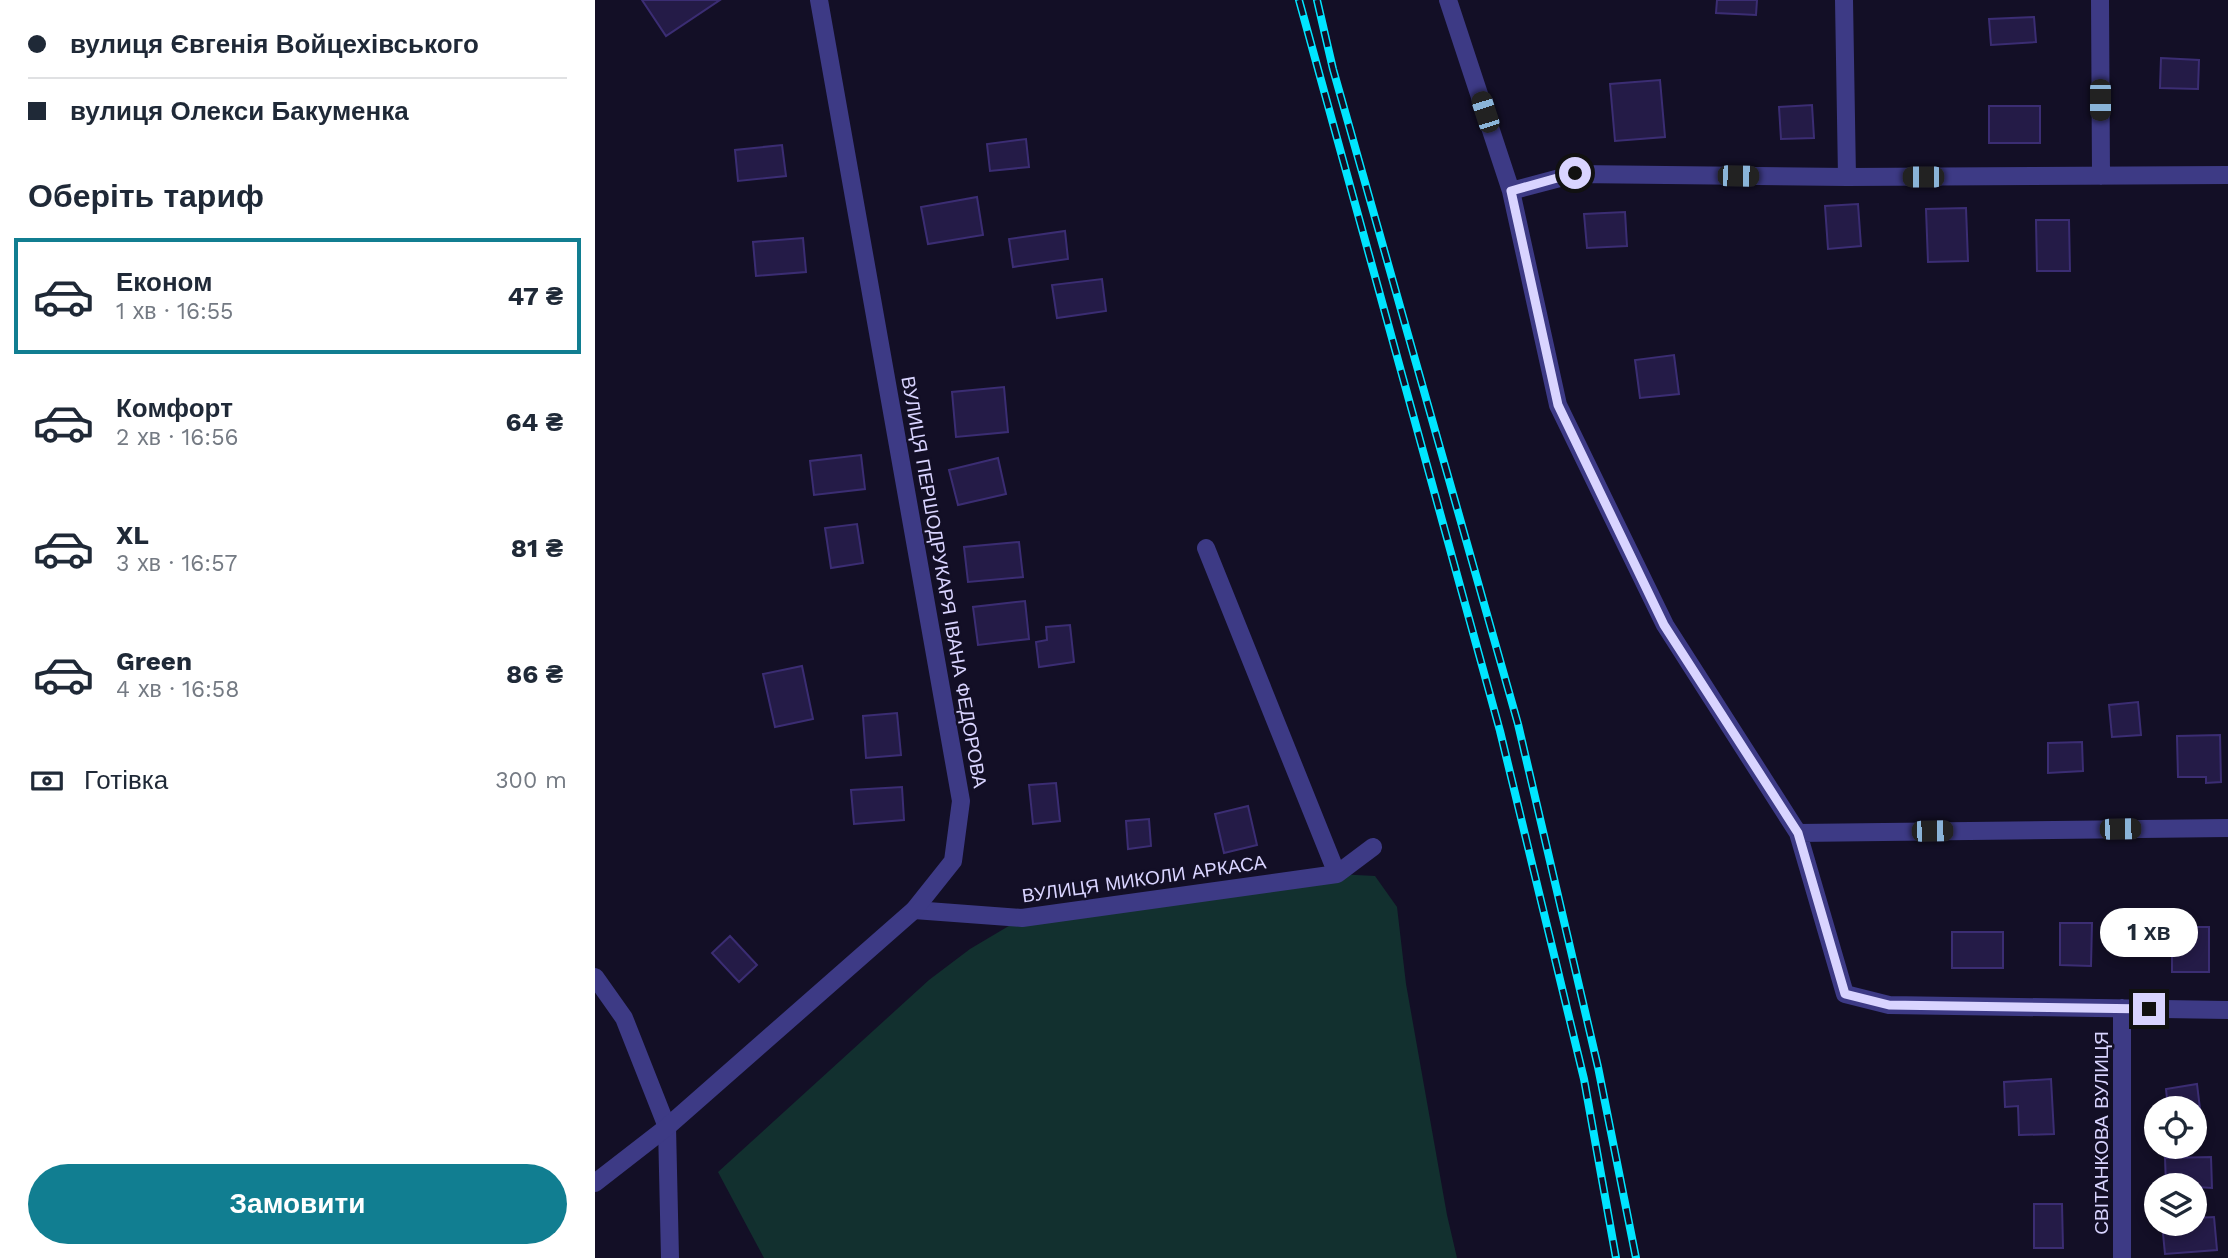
<!DOCTYPE html>
<html lang="uk">
<head>
<meta charset="utf-8">
<style>
  :root { --surface:#fff; --page:#f6f6f7; --text:#1f2937; --muted:#747a83; --line:#e0e1e3; --accent:#117e91 }
  body { margin:0; font-family:"Work Sans",sans-serif; background:var(--page); color:var(--text); height:100vh; display:flex; flex-direction:column; font-size:26px; white-space:nowrap }
  * { box-sizing:border-box; margin:0 }
  p { font-size:23px; color:var(--muted) }
  .icon { flex:none; width:38px; height:38px; fill:none; stroke:currentColor; stroke-width:2; stroke-linecap:round; stroke-linejoin:round }
  .map { position:relative; flex:1; overflow:hidden }
  .side { display:flex; flex-direction:column; background:var(--surface); width:595px }
  .side>* { flex:none }
  .banner { display:grid; align-content:center; height:154px; padding:0 28px; background:var(--surface) }
  .buttons { position:absolute; left:1549px; top:1096px; display:grid; gap:14px }
  .buttons a { display:grid; place-items:center; width:63px; height:63px; border-radius:50%; background:var(--surface); box-shadow:0 4px 10px #0003; font-size:35px }
  .end { position:absolute; width:32px; height:32px; margin:-16px; border:9px solid #d9d4ff; background:#111; box-shadow:0 0 0 4px #111 }
  .from { border-radius:50% }
  .bubble { position:absolute; height:49px; border-radius:24px; background:var(--surface); box-shadow:0 4px 10px #0003; font-size:23px; font-weight:700; line-height:49px; text-align:center }
  .car { position:absolute; width:21px; height:42px; margin:-21px -10px; border-radius:9px; box-shadow:0 0 5px 2px #0007; background:linear-gradient(#222 24%,#8ab4d8 0 40%,#222 0 76%,#8ab4d8 0 86%,#222 0) }
  .banner b { display:flex; align-items:center; gap:24px; height:66px; font-size:26px }
  .banner b+b { border-top:2px solid var(--line) }
  .banner i { width:18px; height:18px; background:var(--text) }
  ul { padding:0; list-style:none }
  li { display:flex; align-items:center; gap:21px; height:116px; margin:0 14px 10px; padding:0 14px; border:4px solid transparent; border-radius:0px }
  li div { flex:1 }
  li b { display:block; font-size:26px }
  li em { font-style:normal; font-weight:700 }
  li.current { border-color:var(--accent) }
  li>.icon { width:63px; height:63px; stroke-width:1.5 }
  h2 { padding:0 28px; font-size:32px; line-height:84px }
  .pay { display:flex; align-items:center; gap:18px; height:77px; padding:0 28px; font-size:26px }
  .pay p { margin-inline-start:auto }
  .action { display:flex; gap:14px; margin-top:auto; padding:14px 28px }
  .action a { flex:1; height:80px; border-radius:42px; background:var(--accent); color:#fff; font-size:28px; font-weight:700; line-height:80px; text-align:center }
  main { display:flex; flex:1; min-height:0 }
  .map>svg:first-child { display:block }
  .green { fill:#12302f }
  .building { fill:#241b47; stroke:#3b2d73; stroke-width:2 }
  .lines { fill:none; stroke-linecap:round; stroke-linejoin:round }
  .minor { stroke:#3d3a85; stroke-width:18 }
  .tertiary { stroke:#3d3a85; stroke-width:18 }
  .rail-casing { stroke:#00e5ff; stroke-width:8 }
  .rail { stroke:#130f26; stroke-width:5; stroke-dasharray:16; stroke-linecap:butt }
  .route { stroke:#d9d4ff; stroke-width:9 }
  .labels { text-anchor:middle; dominant-baseline:central; stroke-width:5; stroke-linejoin:round; paint-order:stroke }
  .street-label { font-size:19px; fill:#d9d4ff; stroke:#130f26 }
</style>
</head>
<body>
<main>
<section class="side">
<div class="banner">
<b><i class="from"></i>вулиця Євгенія Войцехівського</b>
<b><i></i>вулиця Олекси Бакуменка</b>
</div>
<h2>Оберіть тариф</h2>
<ul>
<li class="current"><svg class="icon" aria-label="car" viewBox="0 0 24 24"><path d="M5 17H2v-5l4-1 3-4h7l3 4 3 1v5h-3M9 17h6M6 11h13"/><circle cx="7" cy="17" r="2"/><circle cx="17" cy="17" r="2"/></svg><div><b>Економ</b><p>1 хв · 16:55</p></div><em>47 ₴</em></li>
<li><svg class="icon" aria-label="car" viewBox="0 0 24 24"><path d="M5 17H2v-5l4-1 3-4h7l3 4 3 1v5h-3M9 17h6M6 11h13"/><circle cx="7" cy="17" r="2"/><circle cx="17" cy="17" r="2"/></svg><div><b>Комфорт</b><p>2 хв · 16:56</p></div><em>64 ₴</em></li>
<li><svg class="icon" aria-label="car" viewBox="0 0 24 24"><path d="M5 17H2v-5l4-1 3-4h7l3 4 3 1v5h-3M9 17h6M6 11h13"/><circle cx="7" cy="17" r="2"/><circle cx="17" cy="17" r="2"/></svg><div><b>XL</b><p>3 хв · 16:57</p></div><em>81 ₴</em></li>
<li><svg class="icon" aria-label="car" viewBox="0 0 24 24"><path d="M5 17H2v-5l4-1 3-4h7l3 4 3 1v5h-3M9 17h6M6 11h13"/><circle cx="7" cy="17" r="2"/><circle cx="17" cy="17" r="2"/></svg><div><b>Green</b><p>4 хв · 16:58</p></div><em>86 ₴</em></li>
</ul>
<div class="pay"><svg class="icon" aria-label="cash" viewBox="0 0 24 24"><path d="M3 7h18v10H3z"/><circle cx="12" cy="12" r="2"/></svg>Готівка<p>300 m</p></div>
<div class="action"><a>Замовити</a></div>
</section>
<div class="map">
<svg width="1633" height="1258" viewBox="0 0 1633 1258">
  <rect width="100%" height="100%" fill="#130f26"/>
  <path class="green" d="M742,874L780,876L802,907L811,984L852,1215L862,1258H169L123,1172L334,980L375,949L427,918Z"/>
  <path class="building" d="M47,0H125L71,36Z
    M1122,0H1162L1161,15L1121,13Z
    M1439,17L1441,42L1396,45L1394,19Z
    M1566,58L1604,60L1603,89L1565,88Z
    M1065,80L1070,137L1020,141L1015,84Z
    M1217,105L1219,138L1186,139L1184,107Z
    M1394,106H1445V143H1394Z
    M431,139L434,167L395,171L392,144Z
    M187,145L191,176L143,181L140,150Z
    M382,197L388,235L333,244L326,207Z
    M1263,204L1266,246L1233,249L1230,206Z
    M1371,208L1373,261L1333,262L1331,209Z
    M1030,212L1032,246L992,248L989,214Z
    M1441,220H1474L1475,271H1442Z
    M470,231L473,259L418,267L414,239Z
    M208,238L211,272L161,276L158,242Z
    M507,279L511,311L462,318L457,285Z
    M1079,355L1084,394L1045,398L1040,360Z
    M409,387L413,432L361,437L357,392Z
    M266,455L270,489L219,495L215,461Z
    M403,458L411,494L363,505L354,470Z
    M262,524L268,563L236,568L230,528Z
    M424,542L428,577L373,582L369,547Z
    M430,601L434,639L383,645L378,607Z
    M475,625L479,662L444,667L441,642L452,640L451,627Z
    M207,666L218,719L180,727L168,674Z
    M1543,702L1546,735L1517,737L1514,705Z
    M302,713L306,755L271,758L268,716Z
    M1625,735L1626,782L1611,783V777H1583L1582,736Z
    M1487,742L1488,771L1453,773V743Z
    M461,783L465,821L438,824L434,785Z
    M307,787L309,820L259,824L256,790Z
    M653,806L662,845L629,853L620,814Z
    M554,819L556,846L533,849L531,821Z
    M1465,923H1497L1496,966L1465,965Z
    M1577,927H1614V972H1577Z
    M1357,932H1408V968H1357Z
    M135,936L162,965L144,982L117,953Z
    M1456,1079L1459,1134L1424,1135L1423,1106L1410,1107L1409,1082Z
    M1602,1084L1606,1117L1600,1118V1108H1573L1571,1089Z
    M1616,1157L1617,1188L1571,1185L1570,1158Z
    M1439,1204H1467L1468,1248H1439Z
    M1619,1217L1622,1250L1570,1254L1567,1223H1600V1218Z"/>
  <g class="lines">
    <path class="minor" d="M853,0L916,191L963,405L1070,625L1203,833L1250,994L1294,1005L1633,1010
      M1249,0L1252,177
      M1505,0L1506,176
      M916,191L980,174L1252,177L1633,175
      M611,548L742,874
      M1203,833L1633,828
      M319,910L427,918L742,874L778,847
      M0,977L29,1018L72,1127L75,1258
      M1527,1258V1008"/>
    <path class="tertiary" d="M0,1183L72,1127L319,910L358,861L366,801L224,0"/>
    <defs>
      <path id="rail" d="M704,0L905,731L989,1079L1021,1258
        M722,0L738,69L923,724L1003,1067L1041,1258"/>
    </defs>
    <use href="#rail" class="rail-casing"/>
    <use href="#rail" class="rail"/>
  </g>
  <g class="lines">
    <path class="route" d="M980,173L916,191L963,405L1069,625L1203,833L1250,994L1294,1005L1554,1009"/>
  </g>
  <g class="labels">
    <g class="street-label">
      <text transform="translate(349 582) rotate(80)">ВУЛИЦЯ ПЕРШОДРУКАРЯ ІВАНА ФЕДОРОВА</text>
      <text transform="translate(549 879) rotate(-8)">ВУЛИЦЯ МИКОЛИ АРКАСА</text>
      <text transform="translate(1506 1133) rotate(-90)">СВІТАНКОВА ВУЛИЦЯ</text>
    </g>
  </g>
</svg>
<div class="buttons">
<a><svg class="icon" aria-label="locate" viewBox="0 0 24 24"><circle cx="12" cy="12" r="6"/><path d="M12 2v4M12 18v4M2 12h4M18 12h4"/></svg></a>
<a><svg class="icon" aria-label="layers" viewBox="0 0 24 24"><path d="M12 4l9 5-9 5-9-5zM3 14l9 5 9-5"/></svg></a>
</div>
<i class="end from" style="left:980px;top:173px"></i>
<i class="end" style="left:1554px;top:1009px"></i>
<div class="bubble" style="left:1505px;top:908px;width:98px">1 хв</div>
<i class="car" style="left:1505px;top:100px;rotate:180deg"></i>
<i class="car" style="left:890px;top:112px;rotate:342deg"></i>
<i class="car" style="left:1143px;top:176px;rotate:91deg"></i>
<i class="car" style="left:1328px;top:177px;rotate:270deg"></i>
<i class="car" style="left:1525px;top:829px;rotate:89deg"></i>
<i class="car" style="left:1337px;top:831px;rotate:89deg"></i>
</div>
</main>
</body>
</html>
